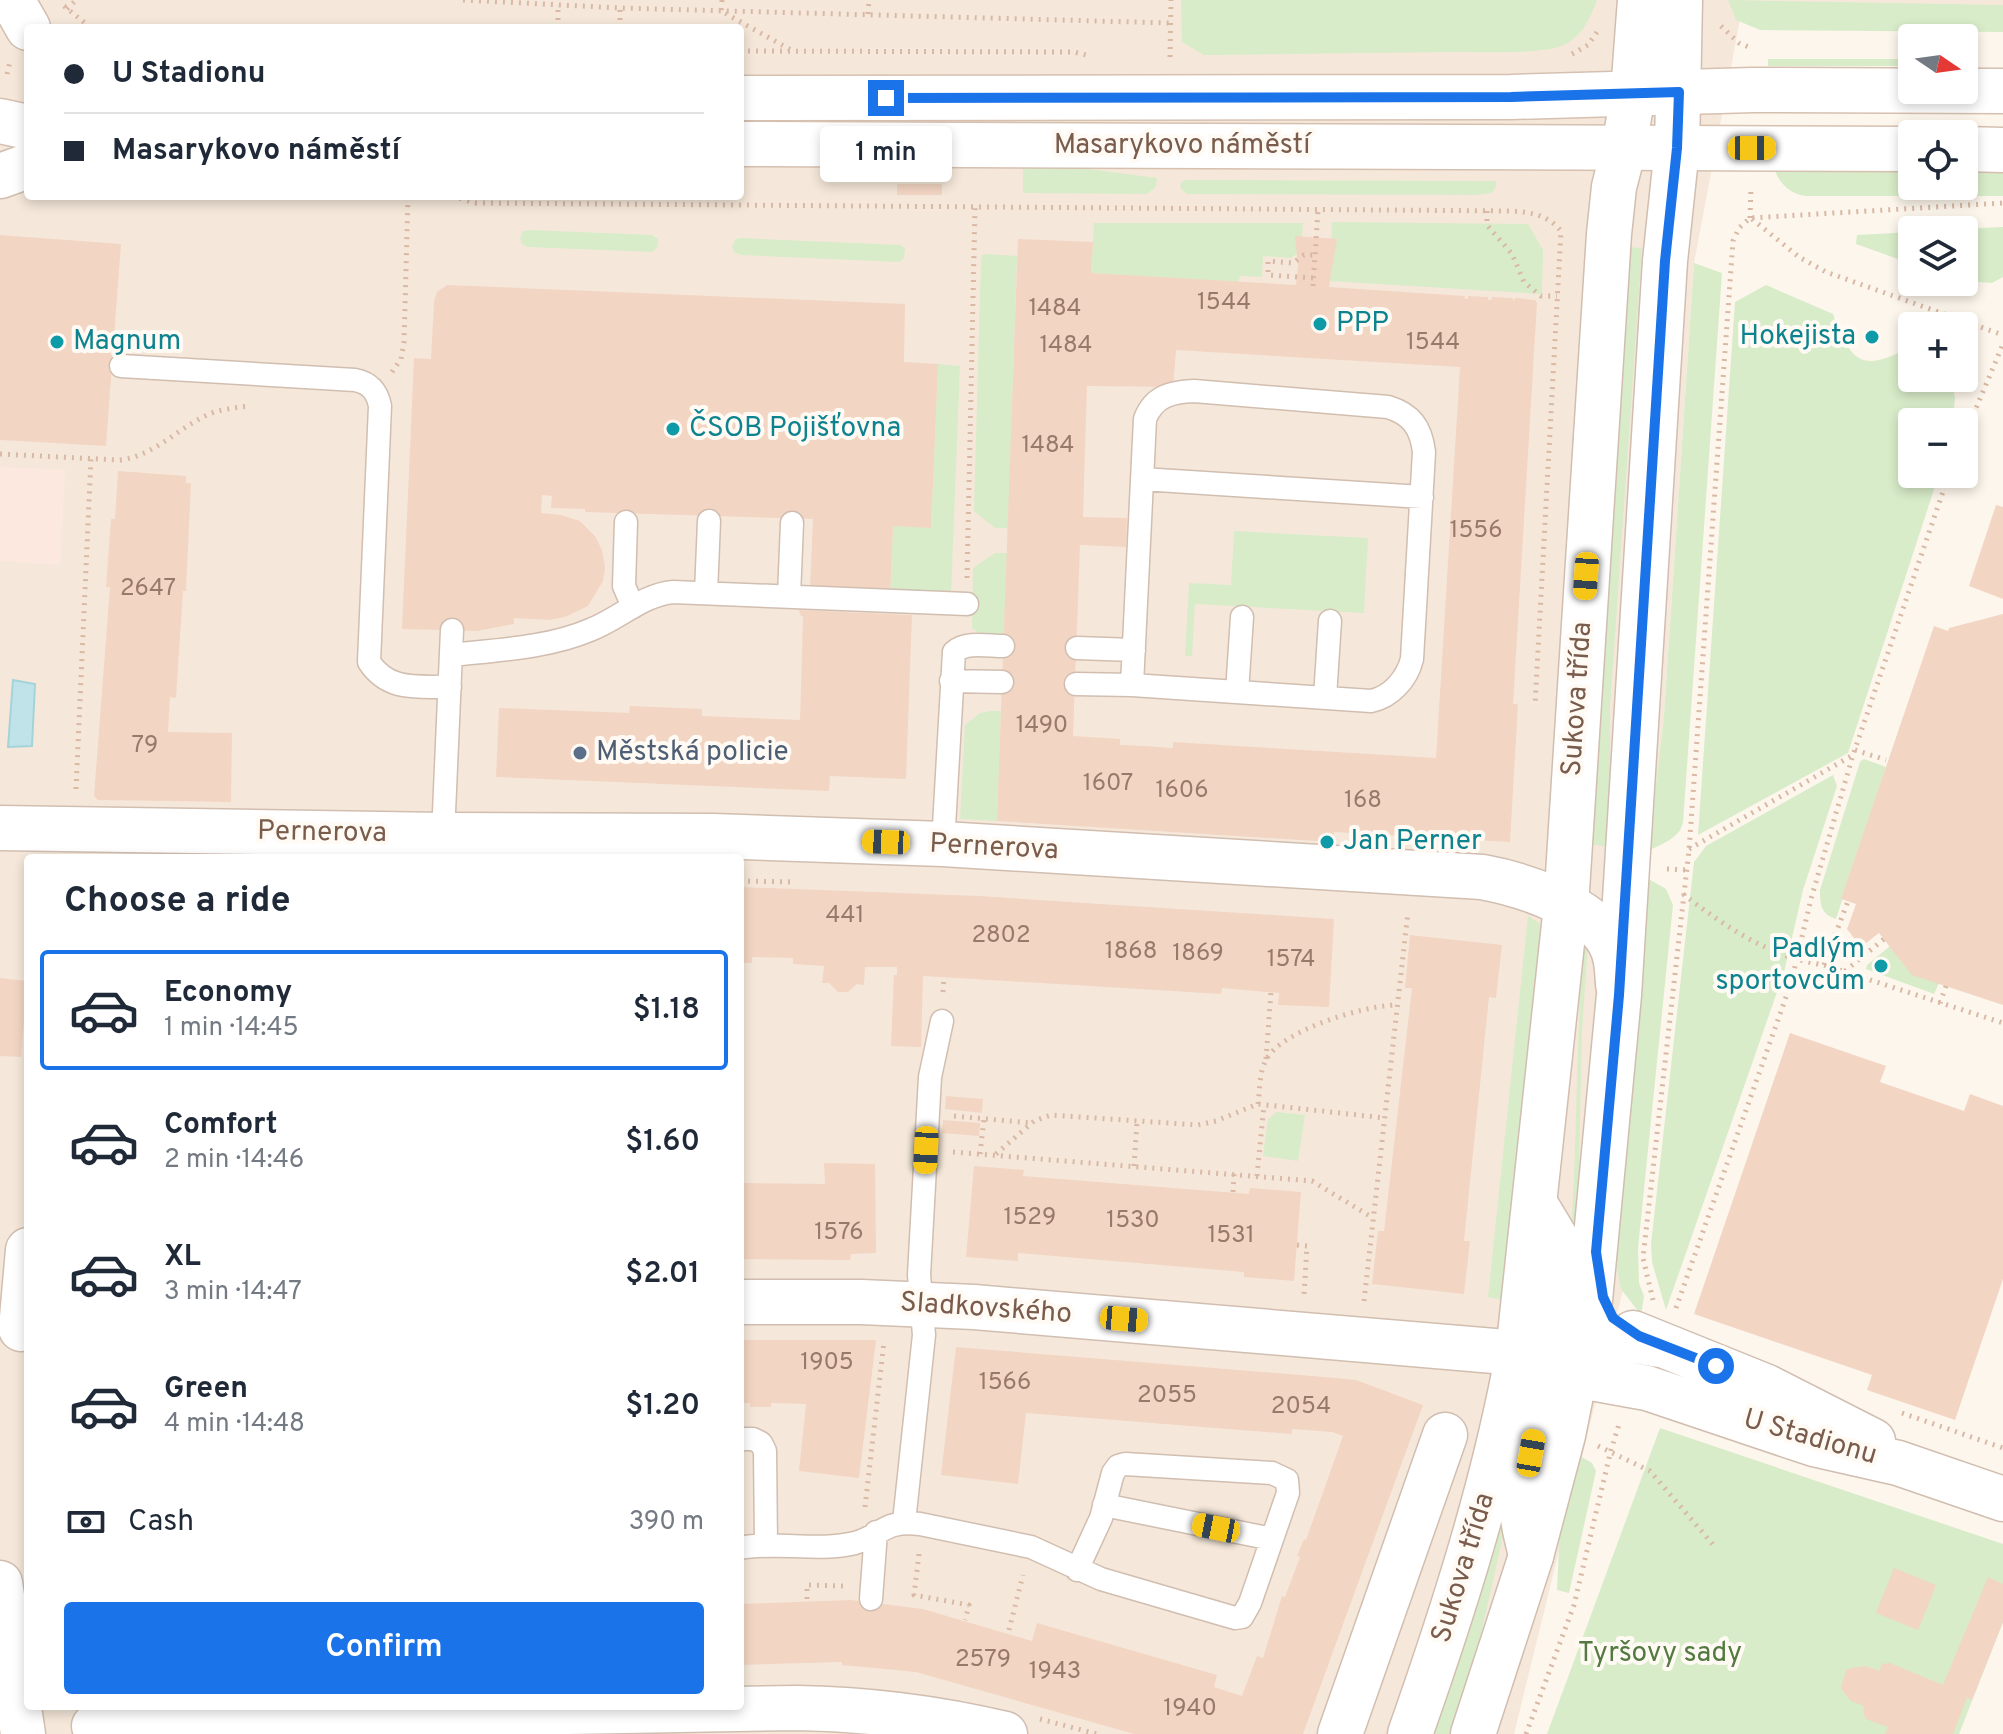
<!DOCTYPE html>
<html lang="en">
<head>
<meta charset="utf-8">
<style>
  :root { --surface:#fff; --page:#f6f6f7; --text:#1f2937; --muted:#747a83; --line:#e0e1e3; --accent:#1a73e8 }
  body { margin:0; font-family:Overpass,sans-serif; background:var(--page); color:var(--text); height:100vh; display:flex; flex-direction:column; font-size:30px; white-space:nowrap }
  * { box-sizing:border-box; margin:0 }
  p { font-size:26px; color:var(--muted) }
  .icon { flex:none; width:44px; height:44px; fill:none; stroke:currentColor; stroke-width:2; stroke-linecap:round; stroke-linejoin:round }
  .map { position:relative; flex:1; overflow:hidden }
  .sheet { position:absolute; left:24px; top:854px; width:720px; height:856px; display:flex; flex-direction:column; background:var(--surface); border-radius:8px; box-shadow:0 4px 12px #0003 }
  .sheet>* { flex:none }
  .banner { position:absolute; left:24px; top:24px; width:720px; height:176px; border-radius:8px; box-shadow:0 4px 12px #0003; display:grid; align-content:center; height:176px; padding:0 40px; background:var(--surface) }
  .needle { width:52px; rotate:103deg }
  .buttons { position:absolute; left:1898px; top:24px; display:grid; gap:16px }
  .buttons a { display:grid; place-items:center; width:80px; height:80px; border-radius:8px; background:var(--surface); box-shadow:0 4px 12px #0003; font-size:40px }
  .end { position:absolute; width:36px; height:36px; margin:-18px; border:10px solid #1a73e8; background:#fff; box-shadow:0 0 0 4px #fff }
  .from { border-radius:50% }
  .bubble { position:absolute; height:56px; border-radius:8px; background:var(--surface); box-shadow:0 4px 12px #0003; font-size:26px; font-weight:600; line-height:56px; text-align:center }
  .car { position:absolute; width:24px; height:48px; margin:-24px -12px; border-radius:10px; box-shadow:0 0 6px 2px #0007; background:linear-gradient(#f5c518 24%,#345 0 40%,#f5c518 0 76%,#345 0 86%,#f5c518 0) }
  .banner b { display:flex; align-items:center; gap:28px; height:76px; font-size:30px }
  .banner b+b { border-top:2px solid var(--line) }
  .banner i { width:20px; height:20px; background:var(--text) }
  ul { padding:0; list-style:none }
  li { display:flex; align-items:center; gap:24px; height:120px; margin:0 16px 12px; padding:0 24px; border:4px solid transparent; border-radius:8px }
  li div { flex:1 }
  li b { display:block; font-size:30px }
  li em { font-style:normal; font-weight:600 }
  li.current { border-color:var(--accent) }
  li>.icon { width:72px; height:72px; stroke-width:1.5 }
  h2 { padding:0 40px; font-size:36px; line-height:96px }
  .pay { display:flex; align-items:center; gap:20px; height:88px; padding:0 40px; font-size:30px }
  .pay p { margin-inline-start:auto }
  .cta { display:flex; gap:16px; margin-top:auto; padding:16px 40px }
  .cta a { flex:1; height:92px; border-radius:8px; background:var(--accent); color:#fff; font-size:32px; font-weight:600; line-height:92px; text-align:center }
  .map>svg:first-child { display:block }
  .residential { fill:#f5e8da; fill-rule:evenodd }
  .commercial { fill:#fde8e0 }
  .green { fill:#d8ecc9 }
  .water { fill:#bfe3e8; stroke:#a5d3da; stroke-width:2 }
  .building { fill:#f3d5c3; fill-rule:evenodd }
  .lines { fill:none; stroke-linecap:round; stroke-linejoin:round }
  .service-casing { stroke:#d1beb0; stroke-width:25 }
  .minor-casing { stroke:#d1beb0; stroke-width:47 }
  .tertiary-casing { stroke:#d1beb0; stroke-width:47 }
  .secondary-casing { stroke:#d6c0b0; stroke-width:47 }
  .path { stroke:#d9b8a5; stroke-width:5; stroke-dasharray:2 6; stroke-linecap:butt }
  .service { stroke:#fff; stroke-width:22 }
  .minor { stroke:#fff; stroke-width:44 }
  .tertiary { stroke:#fff; stroke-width:44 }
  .secondary { stroke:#fff; stroke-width:44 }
  .route { stroke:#1a73e8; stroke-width:10 }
  .culture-dot { fill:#0f9aa8; stroke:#fffaf3; stroke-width:3 }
  .service-dot { fill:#5c6f8a; stroke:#fffaf3; stroke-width:3 }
  .labels { text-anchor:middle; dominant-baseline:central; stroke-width:8; stroke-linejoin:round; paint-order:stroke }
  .number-label { font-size:24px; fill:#987a6a }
  .street-label { font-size:28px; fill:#7a5c4d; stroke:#fffaf3 }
  .culture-label { font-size:28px; fill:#0d838f; stroke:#fffaf3; text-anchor:start }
  .service-label { font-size:28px; fill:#4e5e75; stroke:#fffaf3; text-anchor:start }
  .park-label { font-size:28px; fill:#537a41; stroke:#fffaf3 }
</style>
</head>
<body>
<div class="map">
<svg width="2003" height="1734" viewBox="0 0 2003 1734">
  <rect width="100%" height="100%" fill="#fdf6ec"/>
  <path class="residential" d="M0,0H2003V14L1742,9L1694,263L1664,716L1648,851L1626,1278L1514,1734H0ZM28,28H740V196H28ZM28,858H740V1706H28Z"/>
  <path class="commercial" d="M0,467L65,470L60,565L0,561Z"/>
  <path class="green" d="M1181,0H1597C1590,18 1584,34 1566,44C1544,55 1483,52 1456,52C1372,53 1288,54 1204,55L1182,42Z
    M1728,0L2003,5V32L1760,30L1736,20Z
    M1768,59H1912V66H1768Z
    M1023,163L1050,164L1157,178L1156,187L1147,194L1023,193Z
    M1774,167H1912V186H1964V167H2003V196H1806C1790,194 1778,183 1774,167Z
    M1185,180L1496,181V187L1492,193L1477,195L1187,194L1181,189L1180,184Z
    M1332,222L1528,224L1543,250L1542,294L1329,281Z
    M1094,223H1303L1301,251L1291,258L1263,256L1262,277L1240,276L1238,282L1091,273Z
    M2003,227V277L1992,283L1964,281V230H1940Z
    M530,230L652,235L658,239L657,248L652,252L528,247L522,244L520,238L523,231Z
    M1912,232V264L1856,244L1857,235Z
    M741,238L900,245L905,248L904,258L899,262L741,255L734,252L732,246L736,239Z
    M1628,247L1642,248L1610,707V847L1589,844Z
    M987,254L1017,256L1008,528H995L974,511L981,258L982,255Z
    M1694,263L1722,273L1683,823C1679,839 1661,844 1648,851L1664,716Z
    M1766,285L1833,314C1852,366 1864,372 1912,346V378H1950L1955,397L1953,420V422H1912V474H1939L1848,753L1698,835L1735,302Z
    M938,364L960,366L951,595L890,593L893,526L931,527Z
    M1234,531L1368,538L1364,613L1195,604L1192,656H1185L1189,583L1231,585Z
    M995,553H1007L1004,635L979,633L972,628L973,568Z
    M991,711H1001L997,821L960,819L965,725L980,713Z
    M1864,759L1886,767L1836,919C1821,914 1820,905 1820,890L1860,762Z
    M1833,775L1837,786L1803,890L1784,972L1666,1310L1652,1262L1651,1244L1694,862L1706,846Z
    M1647,878L1666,889L1673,905L1638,1248L1639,1283L1644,1296L1641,1315L1621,1289L1614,1254Z
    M1528,916L1539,923L1544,936L1502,1300L1488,1297Z
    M1588,944L1582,1031L1578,1206L1567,1282C1578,1170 1575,1057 1583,945Z
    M1890,946L1939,983L1934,994L1866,969L1867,965Z
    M1277,1112L1305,1115L1298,1161L1263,1156L1268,1119Z
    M1660,1428L2003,1544V1622L1959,1734H1547Z
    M1525,1438L1471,1679L1453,1734H1432Z
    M1578,1455L1592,1463L1596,1471L1569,1593L1557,1590L1560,1526Z"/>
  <path class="water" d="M13,680L35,684L32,746L8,747Z"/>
  <path class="building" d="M897,184H942V195H897Z
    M0,235L121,244L106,446L0,440Z
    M1295,236L1337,239L1329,287L1465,296L1464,298L1468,299V296L1488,297V300H1491L1492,297L1512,298L1514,301L1515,298L1535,300L1537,303L1513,704H1518L1510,842L1334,832L1333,842L997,821L1018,239L1093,242L1091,273L1296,285L1298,266ZM1176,350L1460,367L1436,758L1173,742V748L1145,746L1120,745V739L1073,736L1080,545L1126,547L1127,518L1083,517L1087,386L1173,387Z
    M447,285L905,304L904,362L938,364L931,528L893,526L890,593L810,589L813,519L585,512V509L551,508L552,496L542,495L541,513L561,515L580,521L595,536L602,550L605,568L603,581L588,606L565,617L549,620L514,618V624L477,631L402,629L414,358L431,359L434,301L437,292Z
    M118,471L186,476V483H191L186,591H183L176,698L170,697L168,732L232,733L231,802L98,800L94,796L110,587H106L111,519H115Z
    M1996,505L2003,507V599L1969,586Z
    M799,610L912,615L906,779L830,776L829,791L496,777L499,708L629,713L630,706L702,709V716L800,720L803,616H801Z
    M2003,614V1005L1912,975L1879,933L1861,947L1847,929L1856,904L1841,899L1934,626L1948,631L1949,628Z
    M740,887L979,896L1334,919L1329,1007L1278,1005L1279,993L1222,988L1221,994L923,976L921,1047L891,1046L894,975H897V967H865L864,985L857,984L848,992H838L829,983H822L824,966L793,964V958L752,957V963H740Z
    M1410,935L1502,945L1496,998L1489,997L1464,1241H1470L1464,1294L1372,1284L1378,1231H1384L1412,988H1405Z
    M0,978L27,981L21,1057L0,1056Z
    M1790,1033L1886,1066L1880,1082L1964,1111L1970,1094L2003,1106V1279L1955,1420L1867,1390L1872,1375L1694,1314Z
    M946,1096L983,1099L982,1113L945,1109Z
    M943,1120L980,1123L979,1136L942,1133Z
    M824,1163L875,1164L876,1253L851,1254L850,1260L740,1259V1183L825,1184Z
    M974,1166L1024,1170L1023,1176L1249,1194L1250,1188L1301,1192L1294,1281L1244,1277V1272L1018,1253V1261L966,1257Z
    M740,1340H876L859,1478L799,1471L806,1404L771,1403V1407H750V1403H740Z
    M956,1347L1336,1378L1356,1380L1423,1405L1303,1734H1134L916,1672L842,1665V1662L740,1665V1604L851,1600L923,1609L1032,1641L1037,1623L1217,1675L1214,1687L1242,1696L1257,1656L1263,1658L1282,1596L1285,1597L1300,1557L1297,1556L1304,1539L1306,1540L1343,1436L1332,1432L1292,1429V1434L1026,1413L1018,1484L941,1475Z
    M1894,1568L1936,1585L1918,1630L1876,1613Z
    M1988,1577L2003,1584V1622L1972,1700L1967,1697L1953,1734H1885L1888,1727L1866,1719L1863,1713L1864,1706L1851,1701L1842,1690L1841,1686L1847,1669L1866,1666L1879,1671L1882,1664L1890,1663L1943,1685Z"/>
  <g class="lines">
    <defs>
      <path id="service" d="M121,366L355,380C370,383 377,391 380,406L369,662C389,692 417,686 450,687
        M1194,391L1388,407C1411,414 1421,427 1424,452L1412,659C1407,679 1391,697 1371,701L1132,685L1145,419C1154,396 1171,392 1194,391Z
        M1142,479L1422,497
        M626,522L624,586L633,607
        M706,593L709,521
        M789,596L792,523
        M1077,648L1134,650
        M451,655C496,650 548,648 590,630C619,619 642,595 673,592L967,604
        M951,681L1002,682
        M1076,684L1132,685
        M1237,692L1242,617
        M1325,697L1330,621
        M443,835L452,630
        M943,844L954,652C966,641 988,646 1003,646
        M740,1439H753L761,1443L765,1451L766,1545
        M1104,1505L1272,1539
        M904,1522L924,1335L919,1275L930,1077L942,1021
        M740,1548C777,1541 818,1552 855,1543C884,1535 882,1520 920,1524L1031,1547L1101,1579L1235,1618L1242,1617L1250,1603L1288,1493L1287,1480L1272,1473L1125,1464L1118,1466L1113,1473L1101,1518L1077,1570
        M871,1599L876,1532"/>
      <path id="minor" d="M1624,148L1633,93L1640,0
        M1677,148L1680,0
        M0,176L28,166
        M0,828L443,835L713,836L943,844L1482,877C1521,884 1589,906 1609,941C1617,955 1617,969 1618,984
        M1535,1204L1558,1242L1553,1339L1558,1359L1575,1375L1647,1388L1814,1444L1898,1463L2003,1499
        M740,1302H861L974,1307L1518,1353L1542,1351L1604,1336L1660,1345
        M21,1329L28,1250
        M1633,1333L1767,1387L1873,1441
        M1518,1353C1568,1365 1520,1472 1522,1507C1522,1523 1528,1541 1531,1556
        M0,1583L23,1734
        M94,1726L282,1717L797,1708C867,1709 937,1718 1005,1734
        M1340,1734L1445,1435"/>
      <path id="tertiary" d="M12,0L28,28
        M1410,1734C1454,1609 1494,1484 1518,1353L1566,906L1609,234L1614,187L1624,148
        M1473,1734L1531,1556L1563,1435L1590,1300L1619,995L1665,261L1677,148"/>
      <path id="secondary" d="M740,98L1511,97L1753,90L2003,91
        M0,121L28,127
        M740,144L1912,149
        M1964,149L2003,150"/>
    </defs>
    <use href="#service" class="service-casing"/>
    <use href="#minor" class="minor-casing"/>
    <use href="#tertiary" class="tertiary-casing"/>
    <use href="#secondary" class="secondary-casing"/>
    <path class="path" d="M463,0L620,8L1170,23
      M722,0L721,11L791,50
      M64,6L91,28
      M67,9L76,0
      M868,14L869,0
      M1721,26L1739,43L1751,48
      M558,28V5
      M620,28V8
      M740,51L1074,52L1086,55
      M1572,54L1588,45L1597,32
      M1170,57L1171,0
      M7,74L10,62
      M452,196L475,203L1511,211C1530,212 1548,215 1561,231L1535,705
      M1487,211V225L1512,254L1524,282L1541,296H1557
      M1750,218L1751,187
      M1752,219L1799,257L1826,272L2003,335
      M1313,278L1268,275V261L1293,263L1304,255H1315
      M1313,286L1318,210
      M392,372L401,359L404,343L408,196
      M1964,437L2003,344
      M0,454L119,460C152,457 176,430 205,416C219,409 234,408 249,406
      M967,578L975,207
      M1855,750L1886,760
      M76,789L91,458
      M1689,849L1853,755
      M1667,869L1686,870
      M740,881L795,882
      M1683,894C1726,927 1769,957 1824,965L2003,1023
      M1824,965L1848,901
      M1845,971L1884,939
      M943,992L944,977
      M1940,1003L1946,986
      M1266,1059L1271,992
      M1258,1104C1260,1090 1259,1073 1266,1060C1281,1030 1366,1005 1397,1005
      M954,1116L1031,1123
      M953,1152L1312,1181L1373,1218
      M980,1154L984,1119
      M996,1154L1034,1121L1051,1115L1198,1125L1216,1121L1258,1104L1385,1118
      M1134,1166L1137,1122
      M1257,1176L1264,1105
      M1233,1192L1234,1174
      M1297,1245L1307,1246L1304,1295
      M1653,1300L1643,1258L1689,850L1733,241L1739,228L1750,218L2003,203
      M1364,1301L1408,912
      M1676,1308L1791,983L1811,899L1853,755L1949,474
      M1902,1413L2003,1448
      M1598,1446L1650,1471L1716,1548
      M865,1507L884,1342
      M919,1554L914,1595L969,1605L965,1620
      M807,1599V1585L844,1586
      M1009,1630L1023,1575
      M1040,1719L1097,1734
      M1526,1734L1574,1605L1611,1450L1620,1421"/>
    <use href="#service" class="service"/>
    <use href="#minor" class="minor"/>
    <use href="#tertiary" class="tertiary"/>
    <use href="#secondary" class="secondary"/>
  </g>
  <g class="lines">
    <path class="route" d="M886,98L1511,97L1679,92L1677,148L1665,261L1619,995L1596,1252L1603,1297L1613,1318L1639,1336L1716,1366"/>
  </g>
  <g class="culture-dot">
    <circle cx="1320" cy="324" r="8"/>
    <circle cx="1872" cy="337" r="8"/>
    <circle cx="57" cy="342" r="8"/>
    <circle cx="673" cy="429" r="8"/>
    <circle cx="1327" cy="842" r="8"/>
    <circle cx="1881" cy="966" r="8"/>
  </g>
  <circle class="service-dot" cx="580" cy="753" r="8"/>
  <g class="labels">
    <g class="number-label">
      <text x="1224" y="303">1544</text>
      <text x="1055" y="309">1484</text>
      <text x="1433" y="343">1544</text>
      <text x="1066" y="346">1484</text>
      <text x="1048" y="446">1484</text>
      <text x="1476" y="531">1556</text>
      <text x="148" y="589">2647</text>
      <text x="1042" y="726">1490</text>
      <text x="145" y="746">79</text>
      <text x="1108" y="784">1607</text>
      <text x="1182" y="791">1606</text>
      <text x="1363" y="801">168</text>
      <text x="845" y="916">441</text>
      <text x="1001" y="936">2802</text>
      <text x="1131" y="952">1868</text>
      <text x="1198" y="954">1869</text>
      <text x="1291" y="960">1574</text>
      <text x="1030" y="1218">1529</text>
      <text x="1133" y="1221">1530</text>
      <text x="839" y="1233">1576</text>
      <text x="1231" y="1236">1531</text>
      <text x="827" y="1363">1905</text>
      <text x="1005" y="1383">1566</text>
      <text x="1167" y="1396">2055</text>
      <text x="1301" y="1407">2054</text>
      <text x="983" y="1660">2579</text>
      <text x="1055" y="1672">1943</text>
      <text x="1190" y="1709">1940</text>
    </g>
    <g class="street-label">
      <text x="1182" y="146">Masarykovo náměstí</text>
      <text transform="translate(1578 699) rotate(-86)">Sukova třída</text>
      <text transform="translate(322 833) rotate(1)">Pernerova</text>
      <text transform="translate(994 848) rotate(3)">Pernerova</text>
      <text transform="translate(986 1309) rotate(4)">Sladkovského</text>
      <text transform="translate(1810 1438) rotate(16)">U Stadionu</text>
      <text transform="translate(1464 1568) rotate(-73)">Sukova třída</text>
    </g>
    <g class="culture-label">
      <text x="1336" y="324">PPP</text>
      <text x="1856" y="337" text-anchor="end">Hokejista</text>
      <text x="73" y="342">Magnum</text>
      <text x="689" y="429">ČSOB Pojišťovna</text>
      <text x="1343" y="842">Jan Perner</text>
      <text x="1865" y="950" text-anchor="end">Padlým<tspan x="1865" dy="32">sportovcům</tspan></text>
    </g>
    <g class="service-label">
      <text x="596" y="753">Městská policie</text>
    </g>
    <g class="park-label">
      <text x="1660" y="1654">Tyršovy sady</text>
    </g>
  </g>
</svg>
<div class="buttons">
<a><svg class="needle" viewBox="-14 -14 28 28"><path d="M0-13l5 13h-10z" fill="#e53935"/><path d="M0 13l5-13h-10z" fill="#747a83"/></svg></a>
<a><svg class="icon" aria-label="locate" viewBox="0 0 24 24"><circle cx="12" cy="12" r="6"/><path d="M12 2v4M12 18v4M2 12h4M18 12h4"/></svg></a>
<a><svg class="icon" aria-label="layers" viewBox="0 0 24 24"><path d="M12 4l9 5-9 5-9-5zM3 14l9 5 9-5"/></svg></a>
<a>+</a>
<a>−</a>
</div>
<i class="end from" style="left:1716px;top:1366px"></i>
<i class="end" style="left:886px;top:98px"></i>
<div class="bubble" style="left:820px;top:126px;width:132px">1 min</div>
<i class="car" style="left:1752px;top:148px;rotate:90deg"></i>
<i class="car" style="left:1586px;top:576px;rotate:184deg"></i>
<i class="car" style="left:886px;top:842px;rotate:272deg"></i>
<i class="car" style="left:926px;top:1150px;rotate:183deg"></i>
<i class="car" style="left:1124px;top:1319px;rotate:95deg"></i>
<i class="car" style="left:1531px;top:1453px;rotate:10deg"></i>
<i class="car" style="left:1216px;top:1528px;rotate:281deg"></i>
<div class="banner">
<b><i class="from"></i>U Stadionu</b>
<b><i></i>Masarykovo náměstí</b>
</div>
<section class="sheet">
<h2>Choose a ride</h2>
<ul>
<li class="current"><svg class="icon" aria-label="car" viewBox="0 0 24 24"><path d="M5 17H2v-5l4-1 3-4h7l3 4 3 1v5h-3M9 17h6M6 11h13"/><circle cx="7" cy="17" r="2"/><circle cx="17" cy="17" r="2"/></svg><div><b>Economy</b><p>1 min · 14:45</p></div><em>$1.18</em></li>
<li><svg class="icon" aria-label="car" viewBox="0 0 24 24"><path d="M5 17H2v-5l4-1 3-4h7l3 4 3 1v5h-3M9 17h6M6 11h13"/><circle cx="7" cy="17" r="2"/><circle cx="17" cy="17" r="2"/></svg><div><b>Comfort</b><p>2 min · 14:46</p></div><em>$1.60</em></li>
<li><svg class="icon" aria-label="car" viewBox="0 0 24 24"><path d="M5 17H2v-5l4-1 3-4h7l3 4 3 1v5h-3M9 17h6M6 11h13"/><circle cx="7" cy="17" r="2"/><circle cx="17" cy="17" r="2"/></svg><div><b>XL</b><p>3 min · 14:47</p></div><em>$2.01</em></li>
<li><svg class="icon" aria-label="car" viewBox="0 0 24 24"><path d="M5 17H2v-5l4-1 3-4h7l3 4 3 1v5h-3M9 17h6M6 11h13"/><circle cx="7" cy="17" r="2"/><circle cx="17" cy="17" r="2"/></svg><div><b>Green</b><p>4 min · 14:48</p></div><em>$1.20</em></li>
</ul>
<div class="pay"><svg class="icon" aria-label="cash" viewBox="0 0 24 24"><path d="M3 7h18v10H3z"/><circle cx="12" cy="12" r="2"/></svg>Cash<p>390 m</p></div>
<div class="cta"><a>Confirm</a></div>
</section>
</div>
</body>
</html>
